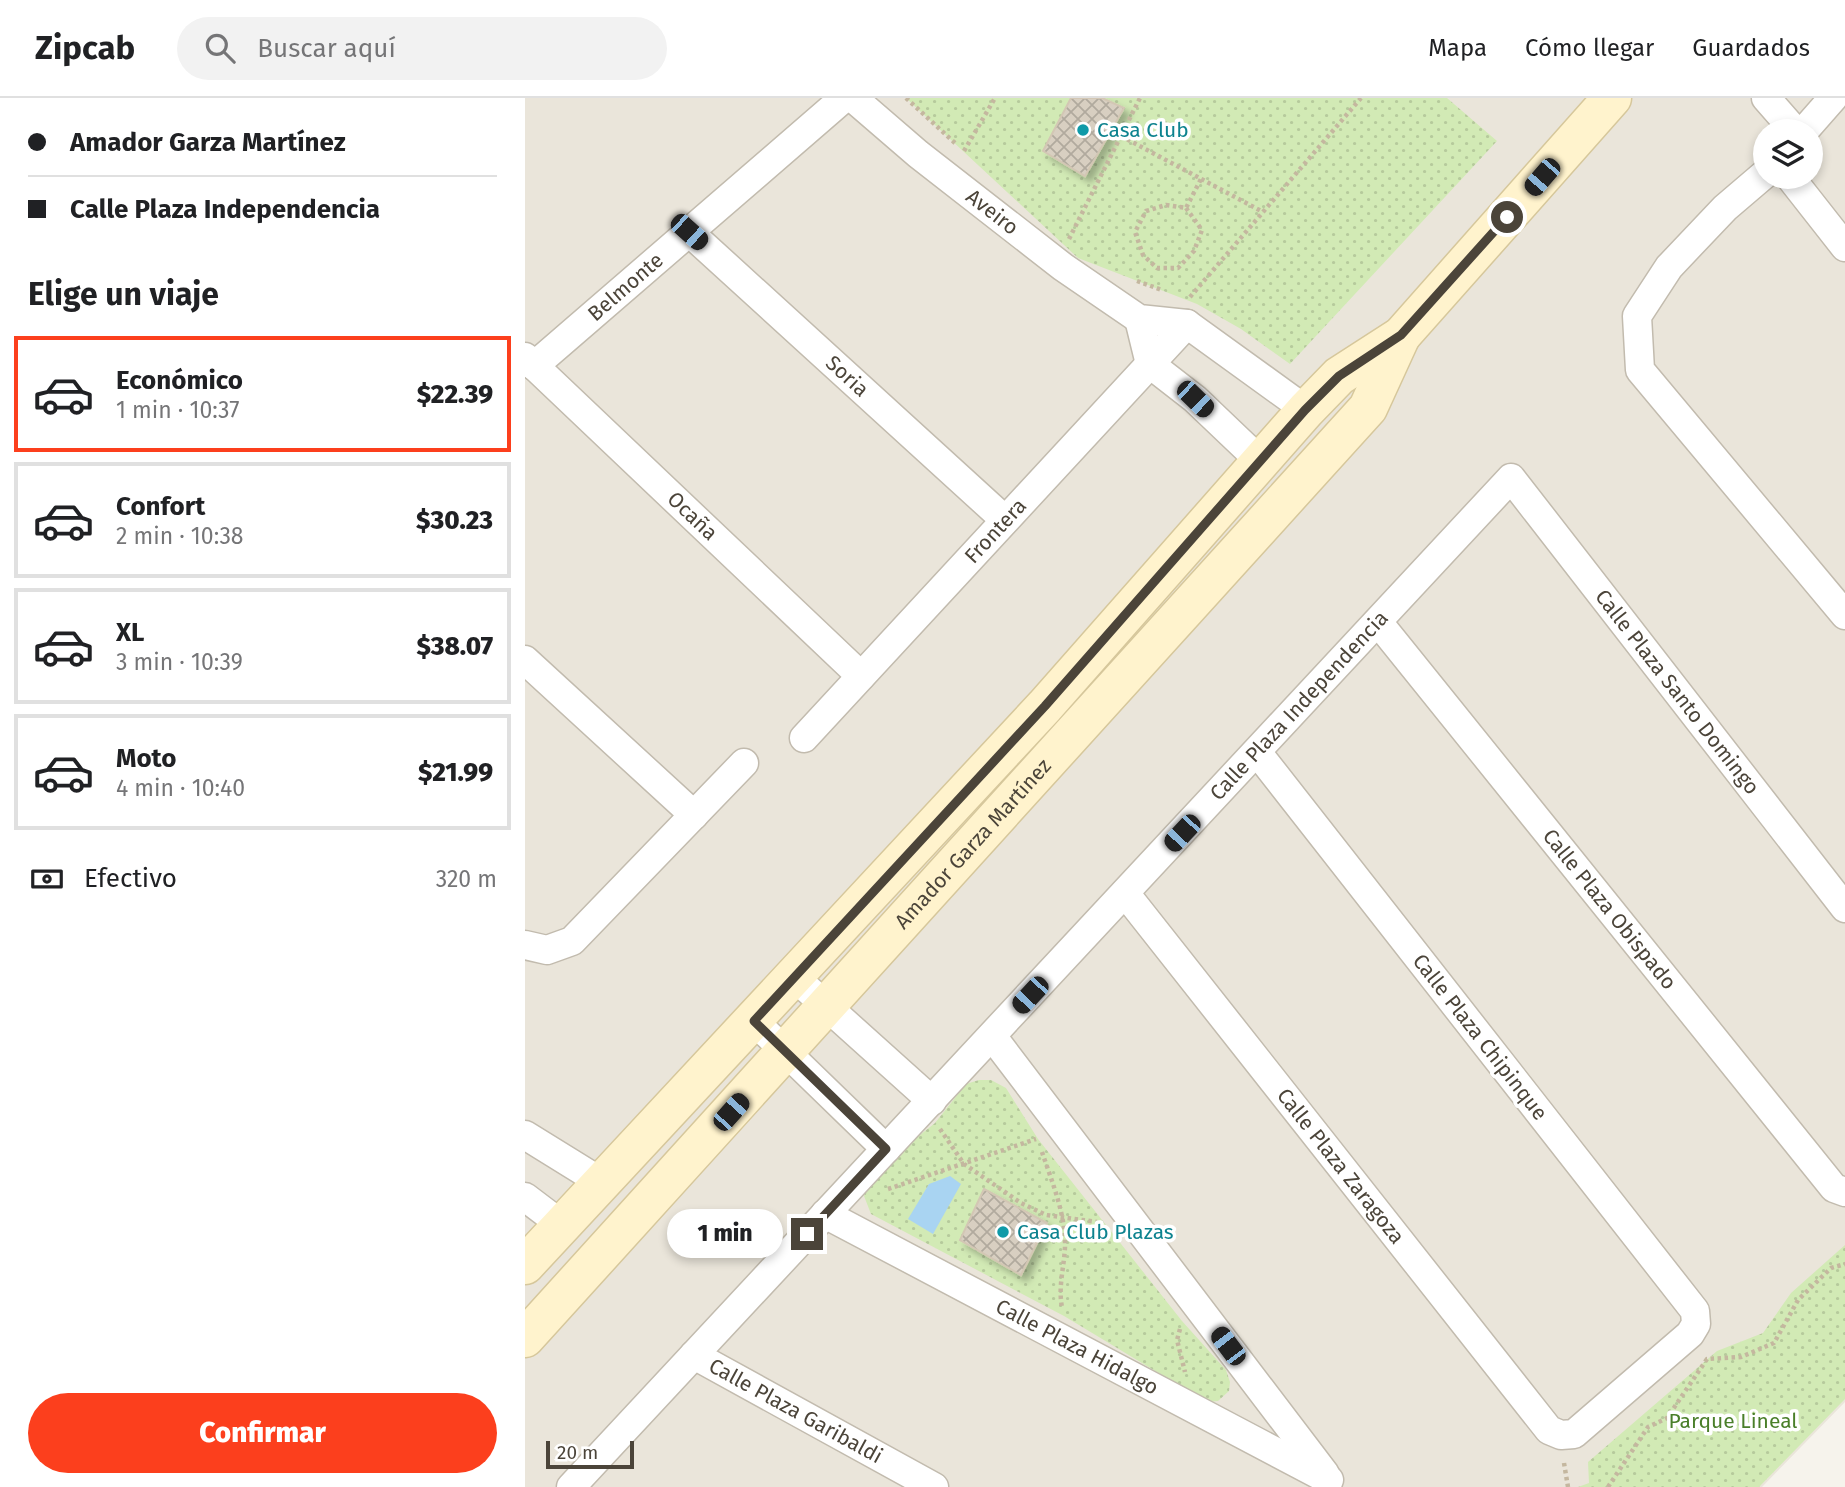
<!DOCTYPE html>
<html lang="es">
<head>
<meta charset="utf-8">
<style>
  :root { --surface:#fff; --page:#f2f2f2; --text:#202124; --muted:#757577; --line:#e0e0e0; --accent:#fc3f1d }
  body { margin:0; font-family:"Fira Sans",sans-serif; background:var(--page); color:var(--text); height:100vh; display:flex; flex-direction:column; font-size:26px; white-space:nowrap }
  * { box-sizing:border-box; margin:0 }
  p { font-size:23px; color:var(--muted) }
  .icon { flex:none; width:38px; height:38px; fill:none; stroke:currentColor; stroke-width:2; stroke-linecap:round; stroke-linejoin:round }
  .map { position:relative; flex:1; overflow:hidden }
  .sheet { display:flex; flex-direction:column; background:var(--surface); width:525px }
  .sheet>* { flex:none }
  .guide { display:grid; align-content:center; height:154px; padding:0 28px; background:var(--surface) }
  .tools { position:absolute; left:1228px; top:21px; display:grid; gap:14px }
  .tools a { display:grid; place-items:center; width:70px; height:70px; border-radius:50%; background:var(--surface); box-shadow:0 4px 10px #0003; font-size:35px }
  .scale { position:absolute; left:21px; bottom:18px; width:88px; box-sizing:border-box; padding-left:7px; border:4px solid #4b4439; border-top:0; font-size:19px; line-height:24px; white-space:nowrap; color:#4b4439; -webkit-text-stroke:5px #fff; paint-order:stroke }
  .end { position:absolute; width:32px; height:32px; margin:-16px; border:9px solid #4b4439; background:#fff; box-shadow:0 0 0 4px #fff }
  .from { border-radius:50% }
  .bubble { position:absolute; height:49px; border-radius:24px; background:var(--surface); box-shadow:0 4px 10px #0003; font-size:23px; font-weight:800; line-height:49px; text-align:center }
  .car { position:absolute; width:21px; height:42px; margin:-21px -10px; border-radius:9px; box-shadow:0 0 5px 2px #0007; background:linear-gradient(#222 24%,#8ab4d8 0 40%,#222 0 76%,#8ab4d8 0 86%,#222 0) }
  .guide b { display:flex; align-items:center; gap:24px; height:66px; font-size:26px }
  .guide b+b { border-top:2px solid var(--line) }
  .guide i { width:18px; height:18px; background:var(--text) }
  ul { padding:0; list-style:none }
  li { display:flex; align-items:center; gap:21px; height:116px; margin:0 14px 10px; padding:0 14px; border:4px solid var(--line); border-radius:0px }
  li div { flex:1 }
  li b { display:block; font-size:26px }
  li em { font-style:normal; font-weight:800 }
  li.current { border-color:var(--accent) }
  li>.icon { width:63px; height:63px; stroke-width:1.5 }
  h2 { padding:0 28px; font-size:32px; line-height:84px }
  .pay { display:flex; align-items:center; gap:18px; height:77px; padding:0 28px; font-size:26px }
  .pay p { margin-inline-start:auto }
  .primary-button { display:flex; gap:14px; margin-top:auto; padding:14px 28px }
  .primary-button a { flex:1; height:80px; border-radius:42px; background:var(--accent); color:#fff; font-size:28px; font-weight:800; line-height:80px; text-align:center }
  header { display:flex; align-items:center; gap:42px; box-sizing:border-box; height:98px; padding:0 35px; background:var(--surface); border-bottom:2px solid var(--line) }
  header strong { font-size:33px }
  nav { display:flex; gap:38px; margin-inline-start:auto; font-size:24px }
  .search { width:490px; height:63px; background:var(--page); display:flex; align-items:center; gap:18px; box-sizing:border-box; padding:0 24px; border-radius:38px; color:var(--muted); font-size:26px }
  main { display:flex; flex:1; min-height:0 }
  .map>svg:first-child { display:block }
  .residential { fill:#eae5da; fill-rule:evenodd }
  .park { fill:url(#park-dots) }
  .water { fill:#a9d4f2 }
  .building { fill:url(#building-cross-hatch); stroke:#d3c7b4; stroke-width:2; filter:url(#shadow) }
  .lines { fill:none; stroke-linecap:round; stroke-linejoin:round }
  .street-casing { stroke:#c2bbae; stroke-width:31 }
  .secondary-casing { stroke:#d6c79b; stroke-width:41 }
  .path { stroke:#c4b79f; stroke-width:4.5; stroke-dasharray:3.5 3.5; stroke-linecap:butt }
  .street { stroke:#fff; stroke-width:28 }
  .secondary { stroke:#fff3cd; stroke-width:38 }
  .route { stroke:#4b4439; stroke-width:9 }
  .culture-dot { fill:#0f9aa8; stroke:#fff; stroke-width:2.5 }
  .labels { text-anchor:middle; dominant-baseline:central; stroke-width:7; stroke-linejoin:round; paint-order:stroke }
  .culture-label { font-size:21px; fill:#0d838f; stroke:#fff; text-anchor:start }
  .street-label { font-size:21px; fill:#4b4439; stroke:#fff }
  .park-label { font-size:21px; fill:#4a7f2a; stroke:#fff }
</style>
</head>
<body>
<header>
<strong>Zipcab</strong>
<div class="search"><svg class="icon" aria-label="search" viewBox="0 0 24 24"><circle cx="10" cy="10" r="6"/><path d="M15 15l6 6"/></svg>Buscar aquí</div>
<nav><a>Mapa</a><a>Cómo llegar</a><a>Guardados</a></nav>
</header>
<main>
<section class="sheet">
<div class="guide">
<b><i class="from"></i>Amador Garza Martínez</b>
<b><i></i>Calle Plaza Independencia</b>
</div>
<h2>Elige un viaje</h2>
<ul>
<li class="current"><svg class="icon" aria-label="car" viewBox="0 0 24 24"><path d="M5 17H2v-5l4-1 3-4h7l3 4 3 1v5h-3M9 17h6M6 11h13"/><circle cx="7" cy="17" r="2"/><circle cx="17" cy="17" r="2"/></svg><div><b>Económico</b><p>1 min · 10:37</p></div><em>$22.39</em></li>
<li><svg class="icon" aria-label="car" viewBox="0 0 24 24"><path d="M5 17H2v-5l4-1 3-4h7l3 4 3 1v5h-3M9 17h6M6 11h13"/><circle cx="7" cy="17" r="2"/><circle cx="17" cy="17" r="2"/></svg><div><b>Confort</b><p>2 min · 10:38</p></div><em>$30.23</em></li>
<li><svg class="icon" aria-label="car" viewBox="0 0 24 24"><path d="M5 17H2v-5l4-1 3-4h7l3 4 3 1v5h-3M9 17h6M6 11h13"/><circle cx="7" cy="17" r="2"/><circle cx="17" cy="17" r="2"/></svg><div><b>XL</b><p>3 min · 10:39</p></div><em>$38.07</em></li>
<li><svg class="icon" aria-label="car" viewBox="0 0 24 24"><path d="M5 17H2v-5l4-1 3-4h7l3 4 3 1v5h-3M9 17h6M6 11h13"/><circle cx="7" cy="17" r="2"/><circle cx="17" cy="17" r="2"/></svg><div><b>Moto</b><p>4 min · 10:40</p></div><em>$21.99</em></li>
</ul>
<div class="pay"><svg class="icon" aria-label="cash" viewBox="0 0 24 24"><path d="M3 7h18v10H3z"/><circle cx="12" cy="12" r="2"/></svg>Efectivo<p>320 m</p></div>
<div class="primary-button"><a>Confirmar</a></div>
</section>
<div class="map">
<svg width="1320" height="1389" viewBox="0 0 1320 1389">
  <defs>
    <pattern id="park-dots" width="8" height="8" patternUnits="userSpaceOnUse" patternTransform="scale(1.75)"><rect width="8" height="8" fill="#d2eab5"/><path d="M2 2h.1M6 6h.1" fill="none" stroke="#b6ca9c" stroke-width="1.8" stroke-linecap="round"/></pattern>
    <pattern id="building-cross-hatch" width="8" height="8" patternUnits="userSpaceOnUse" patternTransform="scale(1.75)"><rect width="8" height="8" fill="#d8cfc1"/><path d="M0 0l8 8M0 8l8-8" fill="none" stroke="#b1aa9e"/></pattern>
    <filter id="shadow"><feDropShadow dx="6" dy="6" stdDeviation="3.5" flood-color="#0004"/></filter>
  </defs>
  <rect width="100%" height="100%" fill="#f6f3ec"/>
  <path class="residential" d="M0,0H1320V1304L1237,1389H0ZM1241,33H1286V79H1241Z"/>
  <path class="park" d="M381,0H922L972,43L765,266L716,231L672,206L553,160Z
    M454,982H466L481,990L513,1041L657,1223L701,1272L705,1284L704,1293L693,1303L682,1304L670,1297L539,1218L346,1116L339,1098L346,1076L410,1025L441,986Z
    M1320,1147V1301L1234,1389H1053L1064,1385L1063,1364L1192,1253L1238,1235L1266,1195Z"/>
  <path class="water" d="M425,1078L436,1086L408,1136L383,1121L404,1086Z"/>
  <path class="building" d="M546,0H577L599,10L560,78L518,53Z
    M459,1091L522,1125L496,1177L435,1142Z"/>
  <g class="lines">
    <defs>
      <g id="street">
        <path id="s1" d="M328,0L393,56L538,169L614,221L662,226L781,312"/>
        <path d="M1241,0L1270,33"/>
        <path d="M1279,33L1308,0"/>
        <path d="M1241,75L1200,110L1144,169L1112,218L1115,272L1320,517"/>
        <path d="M1265,79L1320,149"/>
        <path id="s2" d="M164,134L480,422"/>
        <path d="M614,221L625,266L670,301L734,362"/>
        <path id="s3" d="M0,259L336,578"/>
        <path id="s4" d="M9,268L319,0"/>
        <path id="s5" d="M853,524L1309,1090L1320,1094"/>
        <path d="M0,562L169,717"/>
        <path id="s6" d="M279,640L662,226"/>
        <path id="s7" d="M600,795L1024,1332L1036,1337L1049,1336L1165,1236L1171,1226L1170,1213L732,654"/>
        <path d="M0,847L22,852L47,843L219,665"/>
        <path d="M268,878L407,1003"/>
        <path d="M229,923L361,1051"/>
        <path d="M467,938L800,1376"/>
        <path d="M0,1037L76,1084"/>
        <path d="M0,1099L37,1127"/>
        <path id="s8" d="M300,1116L804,1382"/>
        <path id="s9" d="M169,1257L409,1389"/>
        <path id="s10" d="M46,1389L986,380L1320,810"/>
      </g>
      <g id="secondary">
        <path d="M0,1167L520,608L781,312L814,278L876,238L1087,0"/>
        <path id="s11" d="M0,1240L843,310L876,238"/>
      </g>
    </defs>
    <use href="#street" class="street-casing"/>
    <use href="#secondary" class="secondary-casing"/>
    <path class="path" d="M381,0L431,46
      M596,38L738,114
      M439,53L470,0
      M661,110L677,132L669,153L653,170H632L618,157L610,134L621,113L641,107L661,110L676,81
      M544,141L615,0
      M612,183L637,192
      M665,199L836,0
      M415,1031L439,1066L496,1105L521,1117L572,1124
      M517,1054C527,1084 541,1117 540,1149C539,1170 533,1189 537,1209
      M363,1091L511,1041
      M655,1231L652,1242L660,1274
      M1039,1365L1043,1389
      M1083,1389L1123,1329L1142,1320L1182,1261L1216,1259L1249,1245L1273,1202L1306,1170L1320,1166"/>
    <use href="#street" class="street"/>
    <use href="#secondary" class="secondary"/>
  </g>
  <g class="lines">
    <path class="route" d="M282,1136L361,1051L229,923L520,608L780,312L814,278L876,237L982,119"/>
  </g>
  <g class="culture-dot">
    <circle cx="558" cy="32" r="7"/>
    <circle cx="478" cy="1134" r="7"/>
  </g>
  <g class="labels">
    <g class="culture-label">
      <text x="572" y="32">Casa Club</text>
      <text x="492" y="1134">Casa Club Plazas</text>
    </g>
    <g class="street-label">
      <text stroke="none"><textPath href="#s1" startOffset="180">Aveiro</textPath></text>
      <text stroke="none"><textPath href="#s4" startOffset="121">Belmonte</textPath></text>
      <text stroke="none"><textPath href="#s2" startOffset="214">Soria</textPath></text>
      <text stroke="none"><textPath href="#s3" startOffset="231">Ocaña</textPath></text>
      <text stroke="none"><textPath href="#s6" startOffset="282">Frontera</textPath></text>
      <text stroke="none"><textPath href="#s10" startOffset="1650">Calle Plaza Santo Domingo</textPath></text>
      <text stroke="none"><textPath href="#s10" startOffset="1068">Calle Plaza Independencia</textPath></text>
      <text stroke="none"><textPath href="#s11" startOffset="667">Amador Garza Martínez</textPath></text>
      <text stroke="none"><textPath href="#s5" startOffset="369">Calle Plaza Obispado</textPath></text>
      <text transform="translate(955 939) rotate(52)">Calle Plaza Chipinque</text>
      <text stroke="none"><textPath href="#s7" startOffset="348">Calle Plaza Zaragoza</textPath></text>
      <text stroke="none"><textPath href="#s8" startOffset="285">Calle Plaza Hidalgo</textPath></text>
      <text stroke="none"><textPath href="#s9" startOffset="116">Calle Plaza Garibaldi</textPath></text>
    </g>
    <g class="park-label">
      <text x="1208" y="1323">Parque Lineal</text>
    </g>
  </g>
</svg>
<div class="tools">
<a><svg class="icon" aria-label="layers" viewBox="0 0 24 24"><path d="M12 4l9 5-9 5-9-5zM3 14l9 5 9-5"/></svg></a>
</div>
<div class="scale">20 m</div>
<i class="end from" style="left:982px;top:119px"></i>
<i class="end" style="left:282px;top:1136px"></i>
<div class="bubble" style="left:142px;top:1111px;width:116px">1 min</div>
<i class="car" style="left:1017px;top:79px;rotate:221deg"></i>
<i class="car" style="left:164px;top:134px;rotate:132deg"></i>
<i class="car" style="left:670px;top:301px;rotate:134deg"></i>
<i class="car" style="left:657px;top:735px;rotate:223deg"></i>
<i class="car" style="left:505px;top:897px;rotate:223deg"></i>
<i class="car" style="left:206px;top:1014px;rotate:42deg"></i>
<i class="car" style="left:703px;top:1248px;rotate:323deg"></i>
</div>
</main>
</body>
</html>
